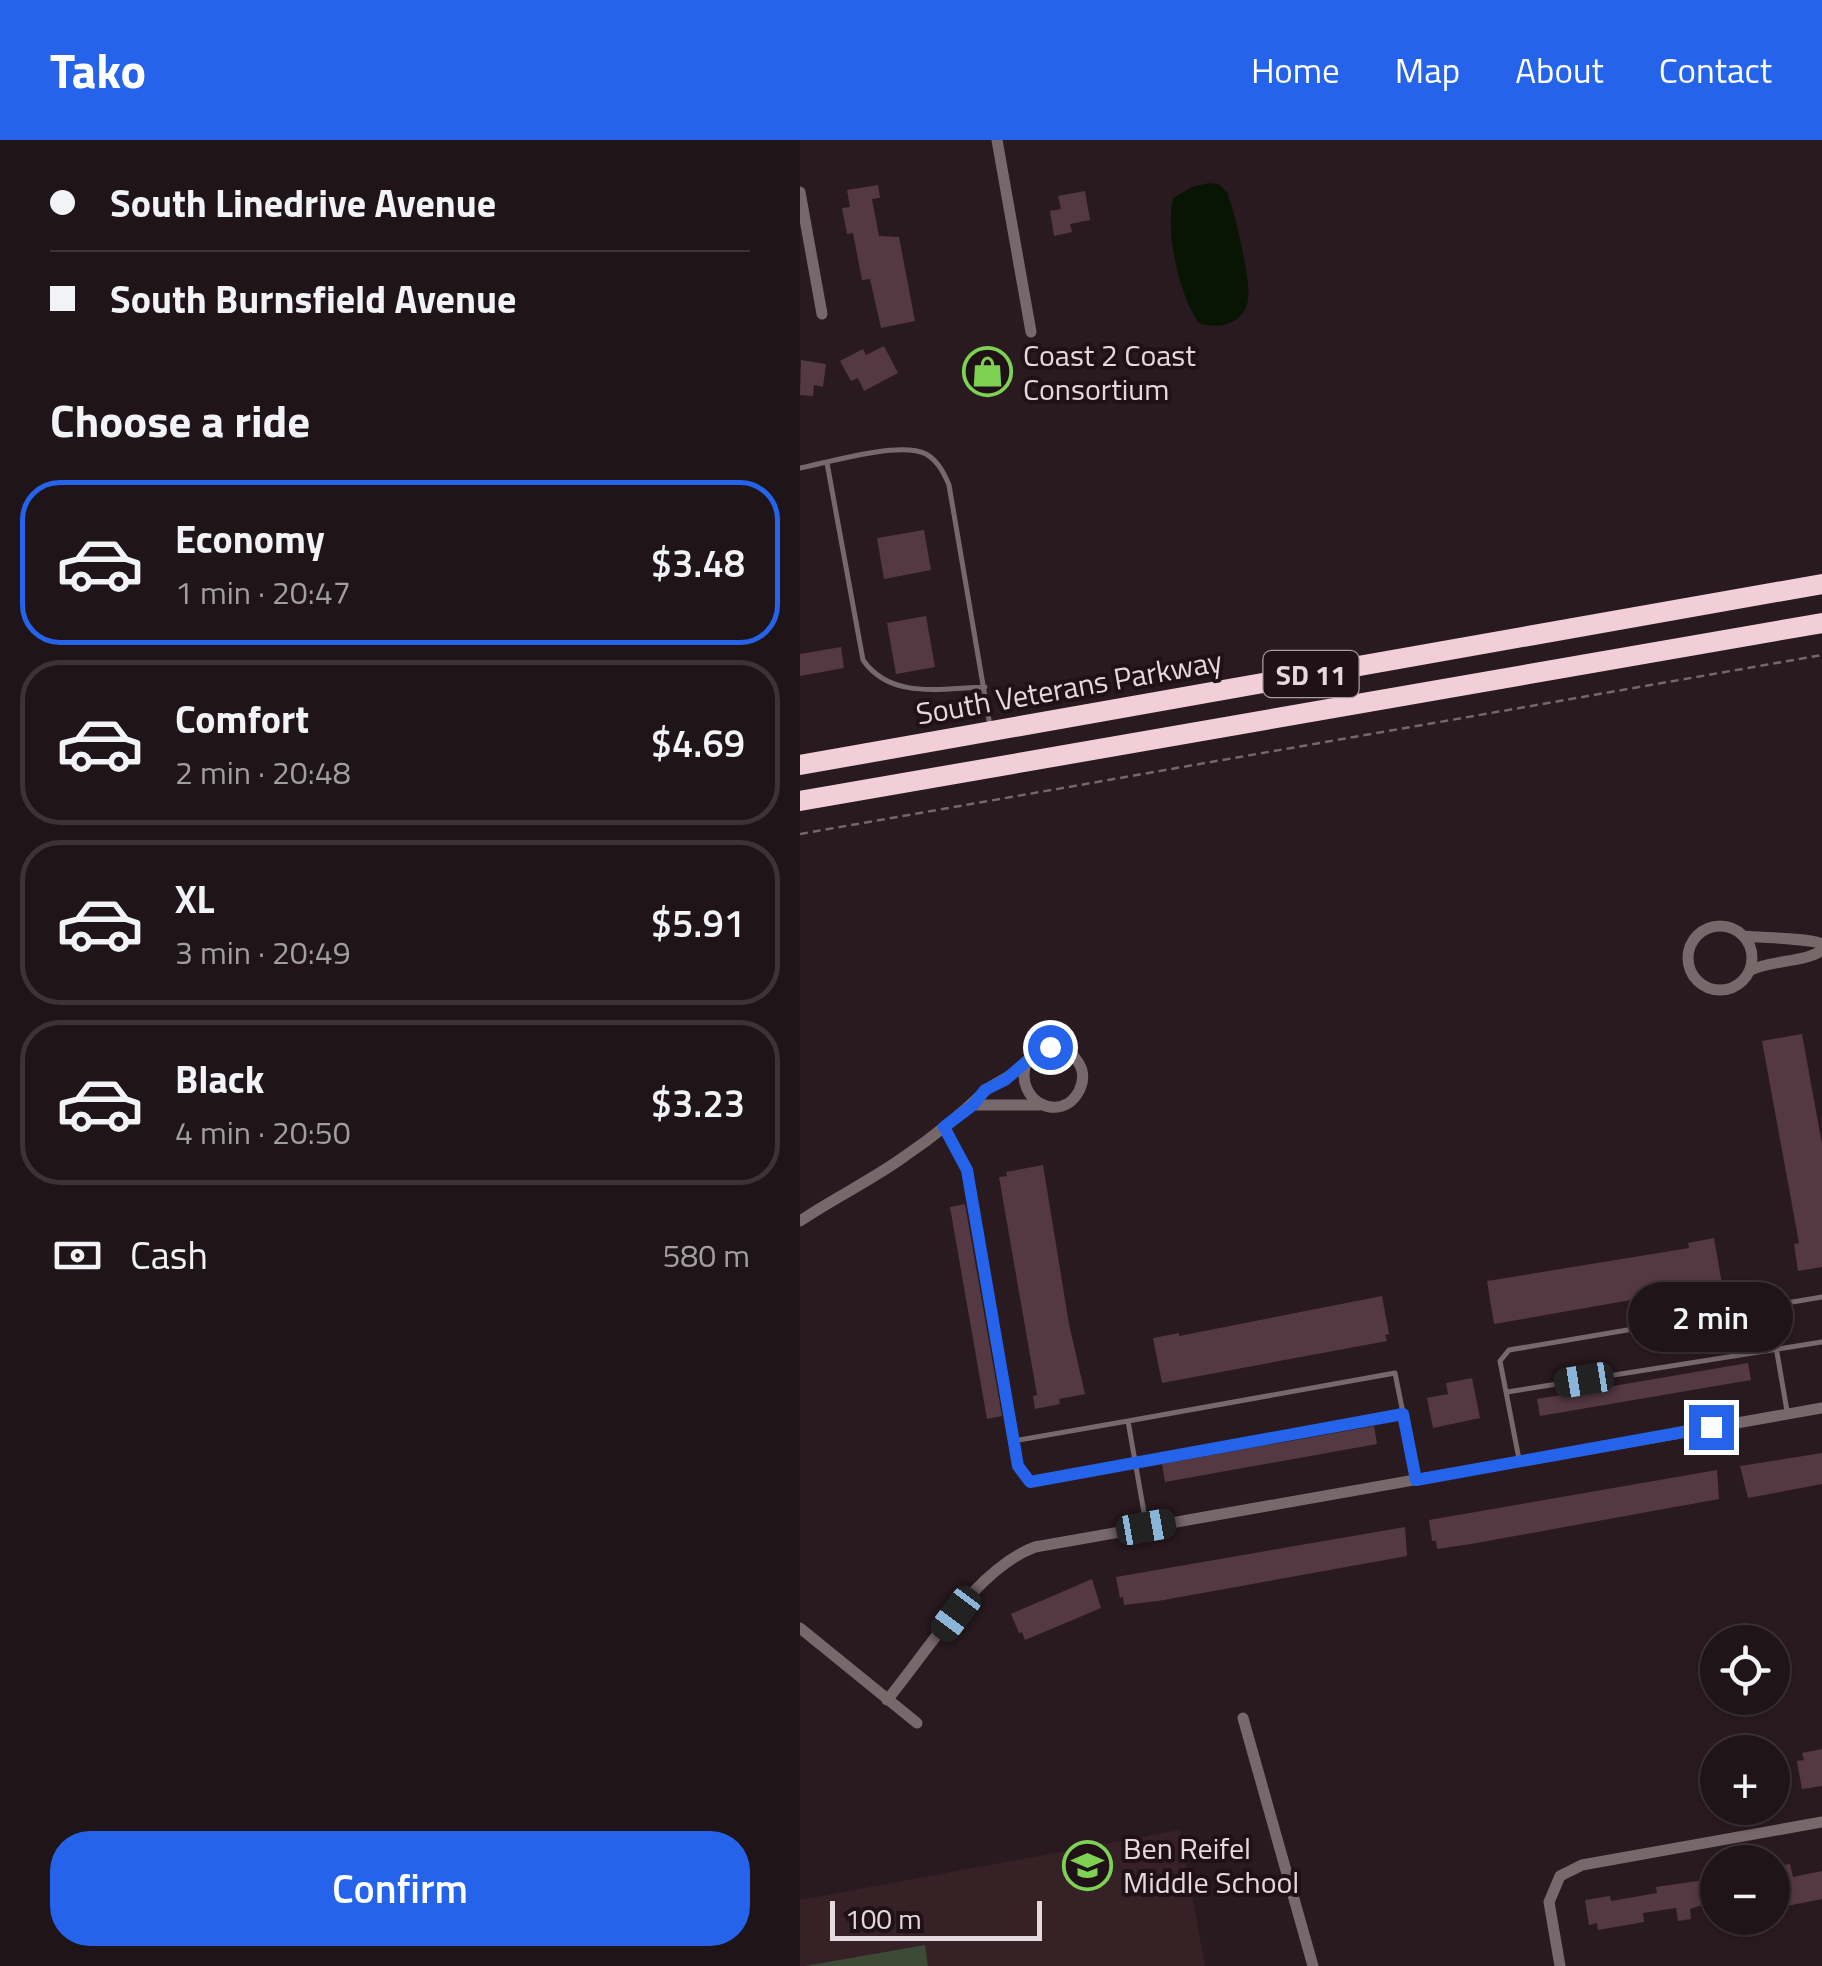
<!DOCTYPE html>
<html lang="en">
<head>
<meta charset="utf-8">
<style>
  :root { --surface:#1f1417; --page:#271d20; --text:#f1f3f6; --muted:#a19ea1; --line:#3c3336; --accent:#2563eb }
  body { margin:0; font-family:"Titillium Web",sans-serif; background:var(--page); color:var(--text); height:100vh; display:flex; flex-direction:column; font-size:38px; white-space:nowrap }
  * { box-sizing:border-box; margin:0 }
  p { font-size:32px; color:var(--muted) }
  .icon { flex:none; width:55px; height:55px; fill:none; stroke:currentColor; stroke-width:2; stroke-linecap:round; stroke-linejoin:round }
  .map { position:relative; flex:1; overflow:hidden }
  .sheet { display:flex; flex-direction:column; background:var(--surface); width:800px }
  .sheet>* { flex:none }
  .top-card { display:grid; align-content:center; height:220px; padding:0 50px; background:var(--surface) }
  .fabs { position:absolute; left:900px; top:1485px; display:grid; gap:20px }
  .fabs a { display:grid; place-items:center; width:90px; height:90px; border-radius:50%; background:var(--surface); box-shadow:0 2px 8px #0004,0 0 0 2px var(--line); font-size:50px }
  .scale { position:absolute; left:30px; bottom:25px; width:212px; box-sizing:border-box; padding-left:10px; border:5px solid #e4d9dc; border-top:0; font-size:28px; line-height:35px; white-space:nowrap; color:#e4d9dc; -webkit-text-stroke:8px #201116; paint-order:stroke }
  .end { position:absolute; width:45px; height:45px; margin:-22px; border:12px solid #2563eb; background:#fff; box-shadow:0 0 0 5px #fff }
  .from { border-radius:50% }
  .bubble { position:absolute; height:70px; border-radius:35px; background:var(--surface); box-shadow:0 2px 8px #0004,0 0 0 2px var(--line); font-size:32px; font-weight:600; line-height:70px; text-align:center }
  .car { position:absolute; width:30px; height:60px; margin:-30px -15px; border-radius:12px; box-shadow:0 0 8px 2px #0007; background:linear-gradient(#222 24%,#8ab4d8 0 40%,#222 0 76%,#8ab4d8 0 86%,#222 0) }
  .top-card b { display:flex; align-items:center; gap:35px; height:95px; font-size:38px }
  .top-card b+b { border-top:2px solid var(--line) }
  .top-card i { width:25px; height:25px; background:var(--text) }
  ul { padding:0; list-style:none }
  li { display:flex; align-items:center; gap:30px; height:165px; margin:0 20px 15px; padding:0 30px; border:5px solid var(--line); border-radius:40px }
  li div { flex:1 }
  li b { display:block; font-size:38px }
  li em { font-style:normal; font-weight:600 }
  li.active { border-color:var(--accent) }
  li>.icon { width:90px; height:90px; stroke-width:1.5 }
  h2 { padding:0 50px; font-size:45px; line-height:120px }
  .pay { display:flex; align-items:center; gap:25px; height:110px; padding:0 50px; font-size:38px }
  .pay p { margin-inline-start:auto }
  .action { display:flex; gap:20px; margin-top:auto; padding:20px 50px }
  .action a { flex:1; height:115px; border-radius:40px; background:var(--accent); color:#fff; font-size:40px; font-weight:600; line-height:115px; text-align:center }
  header { display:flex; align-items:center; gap:60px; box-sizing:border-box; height:140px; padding:0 50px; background:var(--accent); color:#fff }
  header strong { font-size:48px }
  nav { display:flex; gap:55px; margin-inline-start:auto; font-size:35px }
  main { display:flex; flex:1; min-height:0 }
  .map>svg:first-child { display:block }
  .built { fill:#362127 }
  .green { fill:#3c4a36 }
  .water { fill:#081503 }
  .building { fill:#553942 }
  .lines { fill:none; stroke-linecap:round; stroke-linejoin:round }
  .path { stroke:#74676b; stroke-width:2.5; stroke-dasharray:8 5; stroke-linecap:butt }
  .lane { stroke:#76686b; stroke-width:5 }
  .street { stroke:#76686b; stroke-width:11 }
  .highway { stroke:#f1ced8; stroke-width:20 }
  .route { stroke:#2563eb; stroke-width:12 }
  .labels { text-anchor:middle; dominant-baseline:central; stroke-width:8; stroke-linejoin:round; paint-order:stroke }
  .shield { fill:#201116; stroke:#a99da1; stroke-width:2.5 }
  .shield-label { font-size:28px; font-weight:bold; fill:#e4d9dc }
  .poi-label { font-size:30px; fill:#e4d9dc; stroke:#201116; text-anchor:start }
  .street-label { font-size:30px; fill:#e4d9dc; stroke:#201116 }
</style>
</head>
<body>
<header>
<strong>Tako</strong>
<nav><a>Home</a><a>Map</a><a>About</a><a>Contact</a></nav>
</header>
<main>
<section class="sheet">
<div class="top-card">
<b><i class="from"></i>South Linedrive Avenue</b>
<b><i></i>South Burnsfield Avenue</b>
</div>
<h2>Choose a ride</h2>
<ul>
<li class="active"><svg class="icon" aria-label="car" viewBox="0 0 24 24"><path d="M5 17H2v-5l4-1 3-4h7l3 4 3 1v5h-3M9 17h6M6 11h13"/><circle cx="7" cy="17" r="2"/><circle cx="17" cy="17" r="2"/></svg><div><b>Economy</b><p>1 min · 20:47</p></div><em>$3.48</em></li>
<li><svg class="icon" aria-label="car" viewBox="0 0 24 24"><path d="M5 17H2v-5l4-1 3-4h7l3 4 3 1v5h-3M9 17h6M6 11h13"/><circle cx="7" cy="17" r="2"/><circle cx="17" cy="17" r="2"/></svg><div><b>Comfort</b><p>2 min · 20:48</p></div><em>$4.69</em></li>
<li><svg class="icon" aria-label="car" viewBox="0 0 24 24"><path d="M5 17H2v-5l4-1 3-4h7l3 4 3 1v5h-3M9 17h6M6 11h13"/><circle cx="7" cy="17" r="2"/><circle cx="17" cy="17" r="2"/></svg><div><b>XL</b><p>3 min · 20:49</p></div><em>$5.91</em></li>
<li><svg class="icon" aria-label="car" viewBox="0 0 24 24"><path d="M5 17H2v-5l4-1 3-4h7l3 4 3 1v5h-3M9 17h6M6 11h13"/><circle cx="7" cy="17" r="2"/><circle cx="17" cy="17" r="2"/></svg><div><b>Black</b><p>4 min · 20:50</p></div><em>$3.23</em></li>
</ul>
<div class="pay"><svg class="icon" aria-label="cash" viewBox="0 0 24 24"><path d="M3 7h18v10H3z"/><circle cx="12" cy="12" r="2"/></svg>Cash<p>580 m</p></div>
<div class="action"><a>Confirm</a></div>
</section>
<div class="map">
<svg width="1022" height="1826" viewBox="0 0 1022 1826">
  <rect width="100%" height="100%" fill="#291a1f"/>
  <path class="built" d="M380,1690L405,1826H0V1760Z"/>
  <path class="green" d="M125,1805L128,1826H5Z"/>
  <path class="water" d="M409,43L418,44L427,52C435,73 451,139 448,160C444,184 419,190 399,183C379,156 365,91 373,58L392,47Z"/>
  <path class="building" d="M78,45L80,58L72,59L79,96L99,97L115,181L81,188L70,139L62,140L53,93L47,94L42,68L50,67L47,50Z
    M285,51L290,80L270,84L272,92L254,96L250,71L261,69L258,56Z
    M84,206L98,233L64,251L58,238L51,241L40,221L63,209L66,215Z
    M1,220L26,224L23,247L14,245L13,256L0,255Z
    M124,390L131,430L84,439L77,398Z
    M126,476L135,527L96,534L87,483Z
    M41,507L44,528L0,536V514Z
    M1002,894L1022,1004V1127L998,1131L994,1104L999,1103L962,901Z
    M243,1025L269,1184L285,1254L259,1259L260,1264L235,1269L233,1256L237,1255L199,1037L207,1036L206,1032Z
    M165,1064L202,1276L187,1279L150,1067Z
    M914,1098L922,1144L694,1184L687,1141L889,1108L888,1103Z
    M582,1156L589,1194L585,1195L587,1201L362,1243L353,1198L379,1193V1196Z
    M948,1223L951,1240L740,1276L737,1259Z
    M672,1238L680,1278L633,1288L627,1258L648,1254L646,1243Z
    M574,1286L577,1304L365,1342L362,1324Z
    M1022,1313V1344L948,1358L940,1326Z
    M917,1330L919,1359L671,1404L637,1409L636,1401H632L629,1380Z
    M605,1387L607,1416L358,1461L324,1465L323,1457L320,1458L316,1437Z
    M292,1439L301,1468L225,1500L222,1492L219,1493L211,1474Z
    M1022,1609V1646L1002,1649L997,1621L1004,1620L1002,1613Z
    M990,1724L993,1737L1022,1731V1759L977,1768L972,1755V1727Z
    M918,1738V1760L890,1769L891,1779L878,1781L876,1768L843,1773L844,1782L798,1790L797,1783L789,1785L785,1760L810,1756L811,1761L857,1753L856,1747Z"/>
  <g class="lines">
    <path class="path" d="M0,694L1022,515"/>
    <path class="lane" d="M27,323L63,520C91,560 141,548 185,547
      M0,328C30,322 99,301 126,314C138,321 144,333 149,345L190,586
      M145,989L167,1030L218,1326L230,1342L603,1274
      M969,1166L987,1271
      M707,1252L1022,1202
      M213,1301L328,1281
      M719,1319L700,1221L709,1210L1022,1157
      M346,1384L328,1281L595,1233L616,1338"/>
    <path class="street" d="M197,0L231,192
      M0,52L22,174
      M888 818a32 32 0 1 1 64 0a32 32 0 1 1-64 0Z
      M943,796C962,798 1010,798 1022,804
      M951,830C971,820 1008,822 1022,810
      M173,965H239
      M0,1081C34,1058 72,1040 105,1016C133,997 159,976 183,953C191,944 205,940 215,932C225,925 232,912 245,909C258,905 271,910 278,922C284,931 284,941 279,951C261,985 214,961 226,923
      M0,1488L117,1583
      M87,1560C127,1512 177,1428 235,1407L1022,1268
      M443,1578L513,1826
      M760,1826L749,1762L760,1736L782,1725L1022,1682"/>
    <path class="highway" d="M0,625L1022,444
      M0,661L1022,483"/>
  </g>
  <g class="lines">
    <path class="route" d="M250,907L240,910L205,940L185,950L173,965L144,987L167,1030L218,1326L230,1342L603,1274L616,1340L911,1287"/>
  </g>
  <defs>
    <symbol id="shop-ring" viewBox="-11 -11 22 22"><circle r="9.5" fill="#201116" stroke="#7ed153" stroke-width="1.5"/><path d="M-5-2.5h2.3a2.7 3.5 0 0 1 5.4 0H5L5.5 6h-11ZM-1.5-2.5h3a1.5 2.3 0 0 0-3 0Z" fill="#7ed153"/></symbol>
    <symbol id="school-ring" viewBox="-11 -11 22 22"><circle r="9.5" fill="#201116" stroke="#7ed153" stroke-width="1.5"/><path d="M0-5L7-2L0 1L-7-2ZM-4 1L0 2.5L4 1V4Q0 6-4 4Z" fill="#7ed153"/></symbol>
  </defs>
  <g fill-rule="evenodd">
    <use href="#shop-ring" x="160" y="204" width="55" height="55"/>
    <use href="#school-ring" x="260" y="1698" width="55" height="55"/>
  </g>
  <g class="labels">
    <rect class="shield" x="463.5" y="511" width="95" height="46" rx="8"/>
    <g class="shield-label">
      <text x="511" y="534">SD 11</text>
    </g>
    <g class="poi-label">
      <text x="223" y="215">Coast 2 Coast<tspan x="223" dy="34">Consortium</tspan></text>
      <text x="323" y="1708">Ben Reifel<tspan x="323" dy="34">Middle School</tspan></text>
    </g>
    <g class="street-label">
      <text transform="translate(269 547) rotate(-10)">South Veterans Parkway</text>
    </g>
  </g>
</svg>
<div class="fabs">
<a><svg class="icon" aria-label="locate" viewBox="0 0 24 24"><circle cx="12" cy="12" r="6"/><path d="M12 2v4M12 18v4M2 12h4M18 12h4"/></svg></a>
<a>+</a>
<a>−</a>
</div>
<div class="scale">100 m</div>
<i class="end from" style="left:250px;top:907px"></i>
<i class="end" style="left:911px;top:1287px"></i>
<div class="bubble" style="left:828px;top:1142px;width:165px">2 min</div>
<i class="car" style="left:784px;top:1240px;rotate:261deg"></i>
<i class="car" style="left:346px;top:1387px;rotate:80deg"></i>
<i class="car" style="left:156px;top:1474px;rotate:217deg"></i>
</div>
</main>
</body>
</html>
